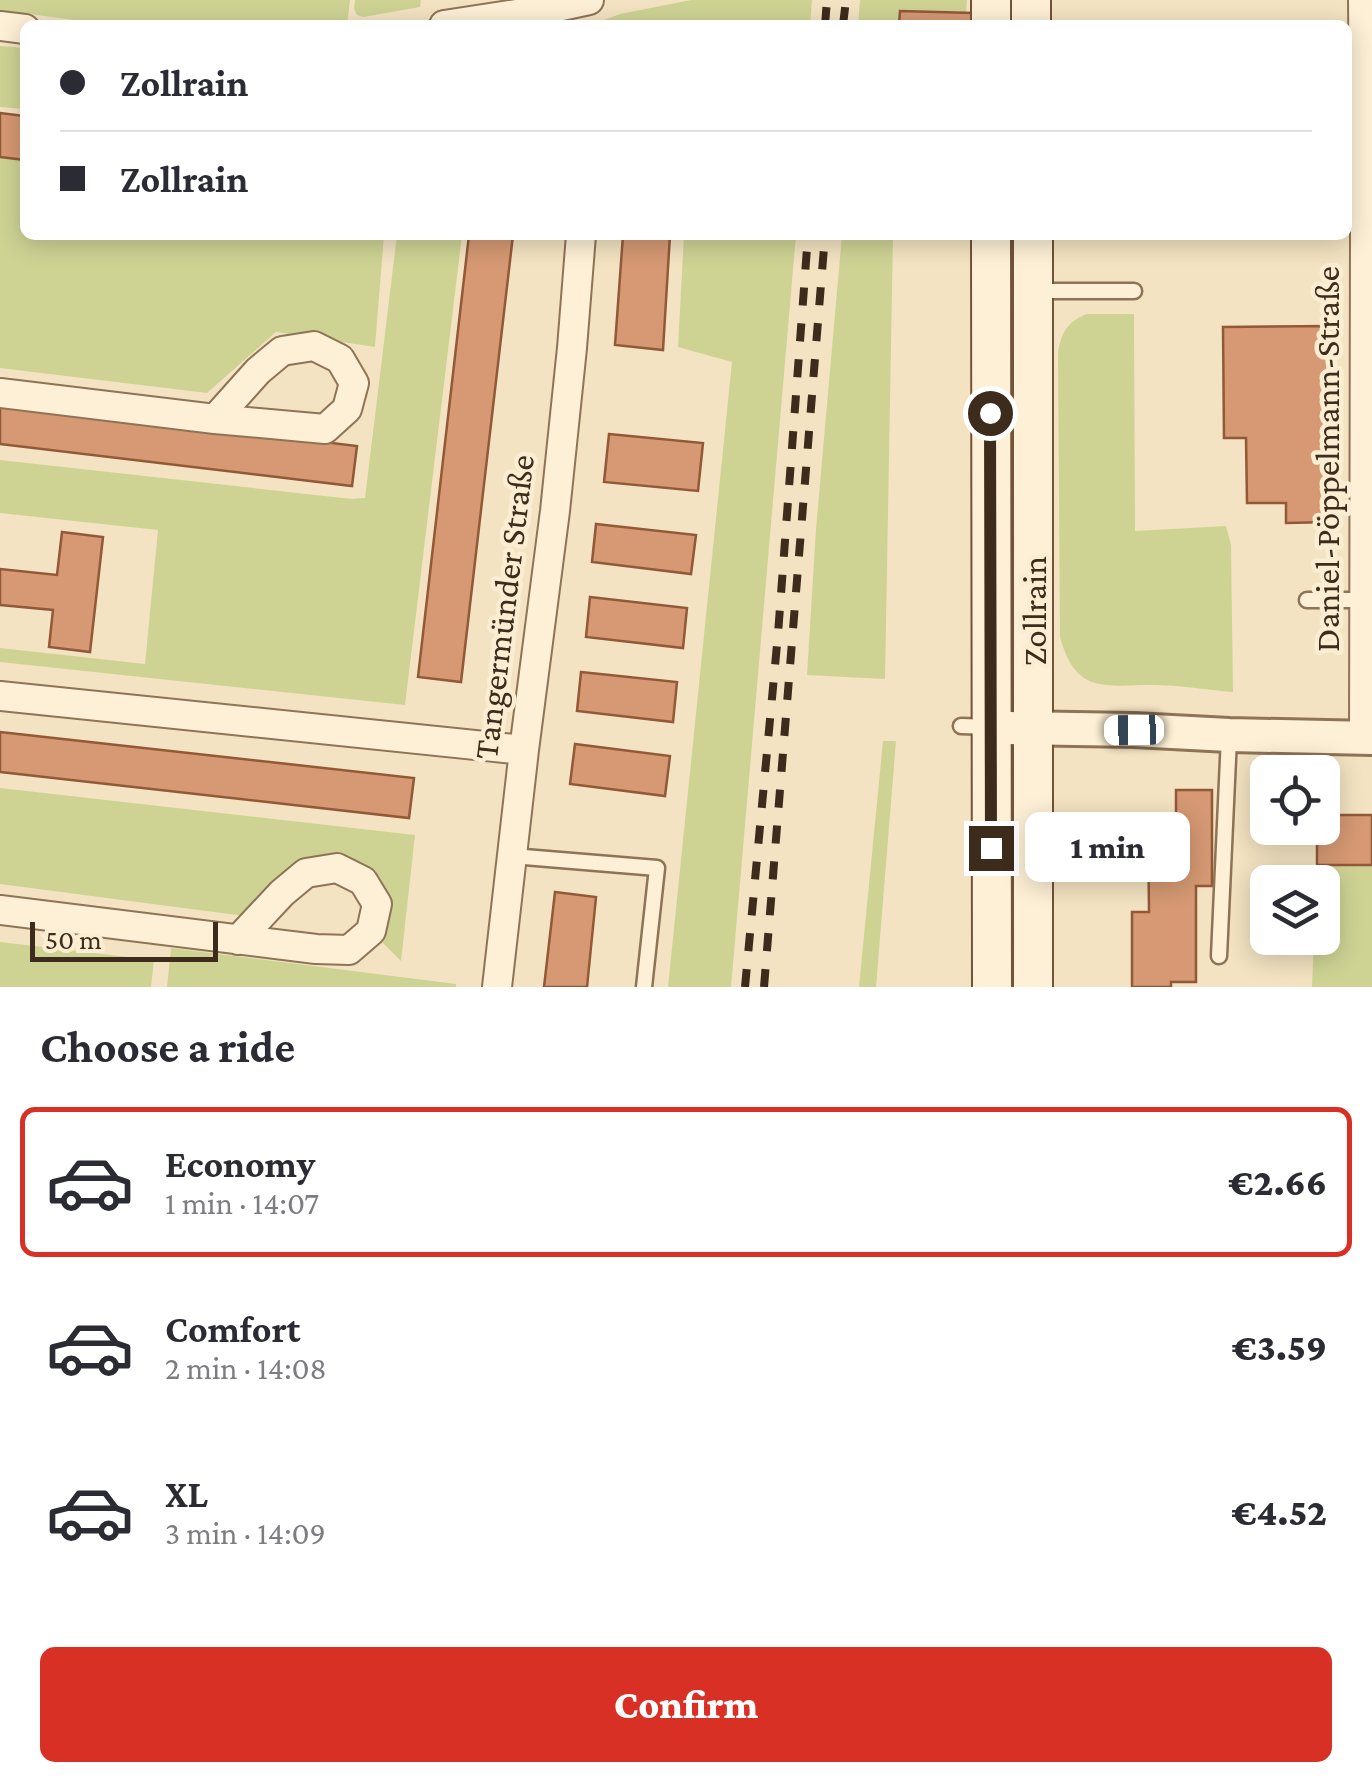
<!DOCTYPE html>
<html lang="en">
<head>
<meta charset="utf-8">
<style>
  :root { --surface:#fff; --page:#f2f2f3; --text:#2b2b33; --muted:#7c7c81; --line:#e1e1e2; --accent:#d93025 }
  body { margin:0; font-family:"Crimson Pro",serif; background:var(--page); color:var(--text); height:100vh; display:flex; flex-direction:column; font-size:38px; white-space:nowrap }
  * { box-sizing:border-box; margin:0 }
  p { font-size:32px; color:var(--muted) }
  .icon { flex:none; width:55px; height:55px; fill:none; stroke:currentColor; stroke-width:2; stroke-linecap:round; stroke-linejoin:round }
  .map { position:relative; height:987px; overflow:hidden }
  .drawer { display:flex; flex-direction:column; background:var(--surface); flex:1 }
  .drawer>* { flex:none }
  .hud { position:absolute; left:20px; top:20px; width:1332px; height:220px; border-radius:15px; box-shadow:0 5px 25px #0003; display:grid; align-content:center; height:220px; padding:0 40px; background:var(--surface) }
  .buttons { position:absolute; left:1250px; top:755px; display:grid; gap:20px }
  .buttons a { display:grid; place-items:center; width:90px; height:90px; border-radius:15px; background:var(--surface); box-shadow:0 5px 25px #0003; font-size:50px }
  .scale { position:absolute; left:30px; bottom:25px; width:188px; box-sizing:border-box; padding-left:10px; border:5px solid #3d2b1c; border-top:0; font-size:28px; line-height:35px; white-space:nowrap; color:#3d2b1c; -webkit-text-stroke:8px #faedd2; paint-order:stroke }
  .end { position:absolute; width:45px; height:45px; margin:-22px; border:12px solid #3d2b1c; background:#fff; box-shadow:0 0 0 5px #fff }
  .from { border-radius:50% }
  .bubble { position:absolute; height:70px; border-radius:15px; background:var(--surface); box-shadow:0 5px 25px #0003; font-size:32px; font-weight:800; line-height:70px; text-align:center }
  .car { position:absolute; width:30px; height:60px; margin:-30px -15px; border-radius:12px; box-shadow:0 0 8px 2px #0007; background:linear-gradient(#fff 24%,#345 0 40%,#fff 0 76%,#345 0 86%,#fff 0) }
  .hud b { display:flex; align-items:center; gap:35px; height:95px; font-size:38px }
  .hud b+b { border-top:2px solid var(--line) }
  .hud i { width:25px; height:25px; background:var(--text) }
  ul { padding:0; list-style:none }
  li { display:flex; align-items:center; gap:30px; height:150px; margin:0 20px 15px; padding:0 20px; border:5px solid transparent; border-radius:15px }
  li div { flex:1 }
  li b { display:block; font-size:38px }
  li em { font-style:normal; font-weight:800 }
  li.on { border-color:var(--accent) }
  li>.icon { width:90px; height:90px; stroke-width:1.5 }
  h2 { padding:0 40px; font-size:45px; line-height:120px }
  .cta { display:flex; gap:20px; margin-top:auto; padding:20px 40px }
  .cta a { flex:1; height:115px; border-radius:15px; background:var(--accent); color:#fff; font-size:40px; font-weight:800; line-height:115px; text-align:center }
  .map>svg:first-child { display:block }
  .green { fill:#ced394 }
  .building { fill:#d69973; stroke:#925939; stroke-width:2.5 }
  .lines { fill:none; stroke-linecap:round; stroke-linejoin:round }
  .service-casing { stroke:#8f7356; stroke-width:19 }
  .minor-casing { stroke:#8f7356; stroke-width:32 }
  .tertiary-casing { stroke:#8f7356; stroke-width:38 }
  .secondary-casing { stroke:#715439; stroke-width:42 }
  .service { stroke:#fdf0d6; stroke-width:14 }
  .minor { stroke:#fdf0d6; stroke-width:28 }
  .tertiary { stroke:#fdf0d6; stroke-width:32 }
  .secondary { stroke:#fdf0d6; stroke-width:38 }
  .rail { stroke:#3d2b1c; stroke-width:8; stroke-dasharray:18 18; stroke-linecap:butt }
  .route { stroke:#3d2b1c; stroke-width:12 }
  .labels { text-anchor:middle; dominant-baseline:central; stroke-width:9; stroke-linejoin:round; paint-order:stroke }
  .street-label { font-size:35px; fill:#3d2b1c; stroke:#faedd2 }
</style>
</head>
<body>
<div class="map">
<svg width="1372" height="987" viewBox="0 0 1372 987">
  <rect width="100%" height="100%" fill="#f3e3c2"/>
  <path class="green" d="M0,0H350L347,25H111L0,10Z
    M355,0H421L420,7L363,17L357,15L354,9Z
    M691,0H812L810,25H591L620,14Z
    M860,0H967L966,12L900,11L899,25H858Z
    M0,46L25,48V109L0,107Z
    M0,157L25,160V235H384L375,347L276,332L207,393L0,368Z
    M397,235H462L405,705L0,662V648L145,664L158,530L0,513V460L352,499L365,498Z
    M684,235H796L731,987H668L732,362L678,347Z
    M842,235H893L885,679L807,675L816,529Z
    M1005,235H1020V651H1005Z
    M1086,314H1134L1135,531L1226,526L1231,545L1233,692C1207,690 1180,685 1153,685C1104,685 1076,695 1060,637L1058,352C1062,331 1067,323 1086,314Z
    M883,741H896L876,987H859Z
    M0,788L415,835L401,961L371,931L377,904L337,868L259,918L0,884Z
    M1279,865H1372V987H1312L1314,938H1322V882H1277Z
    M0,942L154,960L151,987H0Z
    M171,948L456,984V987H167Z"/>
  <path class="building" d="M900,11L973,13V25H899Z
    M0,113L25,116V160L0,157Z
    M469,235H513L461,682L418,677Z
    M623,235H670L663,350L615,345Z
    M1331,326L1334,522L1286,523V503H1247L1246,438H1224L1223,327Z
    M0,403L357,446L352,486L0,444Z
    M609,434L703,443L698,491L604,482Z
    M596,524L696,535L691,574L592,562Z
    M62,532L103,537L90,652L49,647L53,610L0,605V569L57,575Z
    M590,597L687,608L683,648L586,637Z
    M581,672L677,682L673,722L577,711Z
    M0,732L414,778L409,818L0,772Z
    M575,744L670,756L665,796L570,784Z
    M1176,790H1212V886H1196V982H1171V987H1132V912H1149L1148,819H1176Z
    M1322,815H1372V865H1317V828H1322Z
    M555,892L596,897L587,987H544Z"/>
  <g class="lines">
    <defs>
      <path id="service" d="M1034,291H1134
        M1307,600H1364
        M961,726L990,727
        M512,856L657,868L644,987
        M1219,956L1229,737"/>
      <path id="minor" d="M1363,0L1365,233L1364,738
        M444,25L543,10L589,0
        M0,26L25,29
        M0,393L215,419L325,429L347,409L354,383L340,359L314,346L282,351L258,371L215,419
        M0,696L524,750
        M0,910L316,949L349,950L371,931L377,904L363,881L337,868L306,873L282,893L238,940
        M497,987L524,750L555,511L572,348L581,235"/>
      <path id="tertiary" d="M1010,728L1134,730L1229,735L1372,738"/>
      <path id="secondary" d="M1031,0V25
        M991,25V0
        M991,235L992,987
        M1033,235V987"/>
    </defs>
    <use href="#service" class="service-casing"/>
    <use href="#minor" class="minor-casing"/>
    <use href="#tertiary" class="tertiary-casing"/>
    <use href="#secondary" class="secondary-casing"/>
    <use href="#service" class="service"/>
    <use href="#minor" class="minor"/>
    <use href="#tertiary" class="tertiary"/>
    <use href="#secondary" class="secondary"/>
    <path class="rail" d="M825,25L827,0
      M843,25L846,0
      M745,987L778,634L808,235
      M764,987L825,235"/>
  </g>
  <g class="lines">
    <path class="route" d="M990,413L991,848"/>
  </g>
  <g class="labels">
    <g class="street-label">
      <text transform="translate(1327 459) rotate(-90)">Daniel-Pöppelmann-Straße</text>
      <text transform="translate(504 607) rotate(-83)">Tangermünder Straße</text>
      <text transform="translate(1034 611) rotate(-90)">Zollrain</text>
    </g>
  </g>
</svg>
<div class="buttons">
<a><svg class="icon" aria-label="locate" viewBox="0 0 24 24"><circle cx="12" cy="12" r="6"/><path d="M12 2v4M12 18v4M2 12h4M18 12h4"/></svg></a>
<a><svg class="icon" aria-label="layers" viewBox="0 0 24 24"><path d="M12 4l9 5-9 5-9-5zM3 14l9 5 9-5"/></svg></a>
</div>
<div class="scale">50 m</div>
<i class="end from" style="left:990px;top:413px"></i>
<i class="end" style="left:991px;top:848px"></i>
<div class="bubble" style="left:1025px;top:812px;width:165px">1 min</div>
<i class="car" style="left:1134px;top:730px;rotate:269deg"></i>
<div class="hud">
<b><i class="from"></i>Zollrain</b>
<b><i></i>Zollrain</b>
</div>
</div>
<section class="drawer">
<h2>Choose a ride</h2>
<ul>
<li class="on"><svg class="icon" aria-label="car" viewBox="0 0 24 24"><path d="M5 17H2v-5l4-1 3-4h7l3 4 3 1v5h-3M9 17h6M6 11h13"/><circle cx="7" cy="17" r="2"/><circle cx="17" cy="17" r="2"/></svg><div><b>Economy</b><p>1 min · 14:07</p></div><em>€2.66</em></li>
<li><svg class="icon" aria-label="car" viewBox="0 0 24 24"><path d="M5 17H2v-5l4-1 3-4h7l3 4 3 1v5h-3M9 17h6M6 11h13"/><circle cx="7" cy="17" r="2"/><circle cx="17" cy="17" r="2"/></svg><div><b>Comfort</b><p>2 min · 14:08</p></div><em>€3.59</em></li>
<li><svg class="icon" aria-label="car" viewBox="0 0 24 24"><path d="M5 17H2v-5l4-1 3-4h7l3 4 3 1v5h-3M9 17h6M6 11h13"/><circle cx="7" cy="17" r="2"/><circle cx="17" cy="17" r="2"/></svg><div><b>XL</b><p>3 min · 14:09</p></div><em>€4.52</em></li>
</ul>
<div class="cta"><a>Confirm</a></div>
</section>
</body>
</html>
